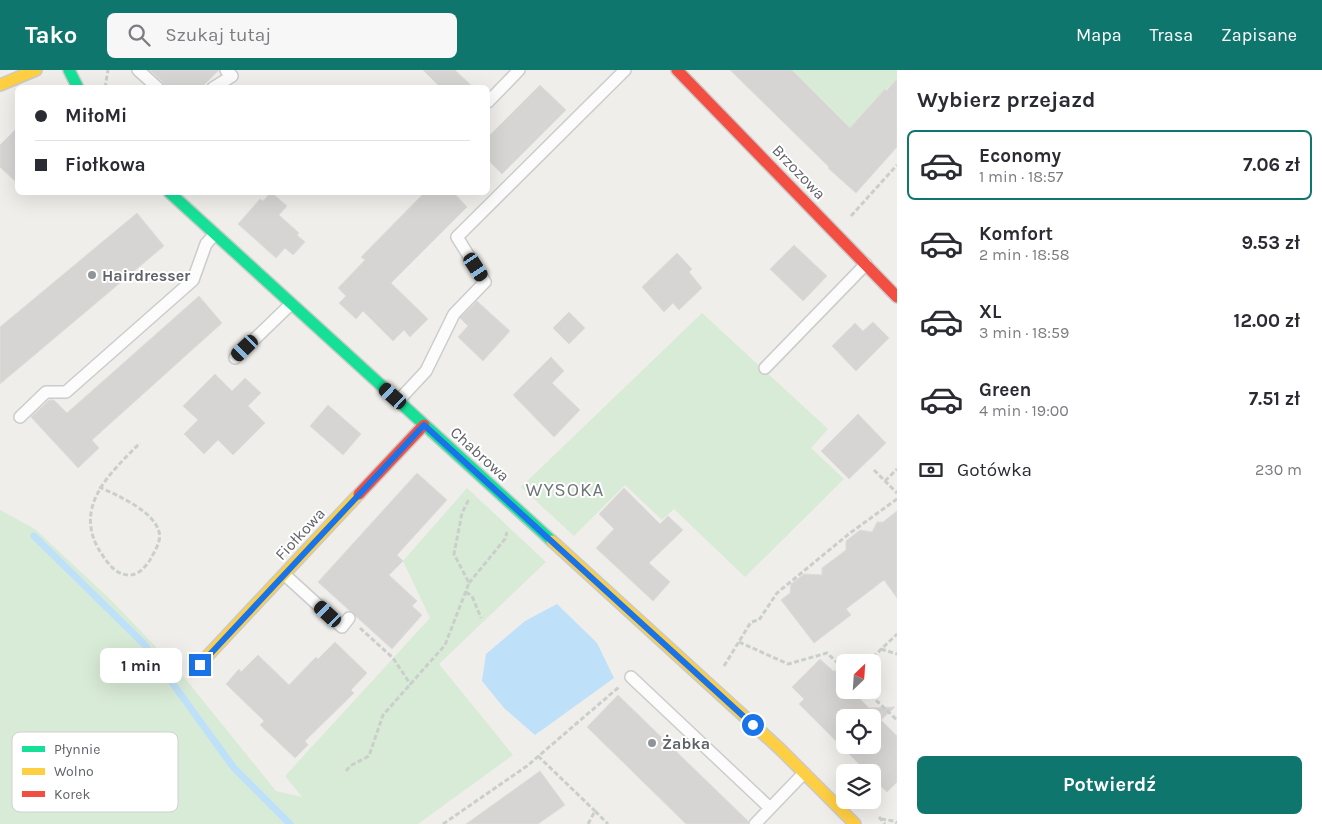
<!DOCTYPE html>
<html lang="pl">
<head>
<meta charset="utf-8">
<style>
  :root { --surface:#fff; --page:#f7f7f7; --text:#2b2b33; --muted:#7c7c81; --line:#e1e1e2; --accent:#0f766e }
  body { margin:0; font-family:Karla,sans-serif; background:var(--page); color:var(--text); height:100vh; display:flex; flex-direction:column; font-size:19px; white-space:nowrap }
  * { box-sizing:border-box; margin:0 }
  p { font-size:16px; color:var(--muted) }
  .icon { flex:none; width:28px; height:28px; fill:none; stroke:currentColor; stroke-width:2; stroke-linecap:round; stroke-linejoin:round }
  .map { position:relative; flex:1; overflow:hidden }
  .drawer { display:flex; flex-direction:column; background:var(--surface); width:425px }
  .drawer>* { flex:none }
  .banner { position:absolute; left:15px; top:15px; width:475px; height:110px; border-radius:8px; box-shadow:0 5px 20px #0002; display:grid; align-content:center; height:110px; padding:0 20px; background:var(--surface) }
  .needle { width:32px; rotate:25deg }
  .fabs { position:absolute; left:836px; top:584px; display:grid; gap:10px }
  .fabs a { display:grid; place-items:center; width:45px; height:45px; border-radius:8px; background:var(--surface); box-shadow:0 5px 20px #0002; font-size:25px }
  .end { position:absolute; width:22px; height:22px; margin:-11px; border:6px solid #1a73e8; background:#fff; box-shadow:0 0 0 2px #fff }
  .from { border-radius:50% }
  .bubble { position:absolute; height:35px; border-radius:8px; background:var(--surface); box-shadow:0 5px 20px #0002; font-size:16px; font-weight:700; line-height:35px; text-align:center }
  .car { position:absolute; width:15px; height:30px; margin:-15px -8px; border-radius:6px; box-shadow:0 0 4px 1px #0007; background:linear-gradient(#222 24%,#8ab4d8 0 40%,#222 0 76%,#8ab4d8 0 86%,#222 0) }
  .banner b { display:flex; align-items:center; gap:18px; height:48px; font-size:19px }
  .banner b+b { border-top:1px solid var(--line) }
  .banner i { width:12px; height:12px; background:var(--text) }
  ul { padding:0; list-style:none }
  li { display:flex; align-items:center; gap:15px; height:70px; margin:0 10px 8px; padding:0 10px; border:2px solid transparent; border-radius:8px }
  li div { flex:1 }
  li b { display:block; font-size:19px }
  li em { font-style:normal; font-weight:700 }
  li.on { border-color:var(--accent) }
  li>.icon { width:45px; height:45px; stroke-width:1.5 }
  h2 { padding:0 20px; font-size:22px; line-height:60px }
  .pay { display:flex; align-items:center; gap:12px; height:55px; padding:0 20px; font-size:19px }
  .pay p { margin-inline-start:auto }
  .primary-button { display:flex; gap:10px; margin-top:auto; padding:10px 20px }
  .primary-button a { flex:1; height:58px; border-radius:8px; background:var(--accent); color:#fff; font-size:20px; font-weight:700; line-height:58px; text-align:center }
  header { display:flex; align-items:center; gap:30px; box-sizing:border-box; height:70px; padding:0 25px; background:var(--accent); color:#fff }
  header strong { font-size:24px }
  nav { display:flex; gap:28px; margin-inline-start:auto; font-size:18px }
  .search { width:350px; height:45px; background:var(--page); display:flex; align-items:center; gap:12px; box-sizing:border-box; padding:0 18px; border-radius:8px; color:var(--muted); font-size:19px }
  main { display:flex; flex:1; min-height:0 }
  .map>svg:first-child { display:block }
  .green { fill:#d8ebd6 }
  .water { fill:#bfe0f9 }
  .lines { fill:none; stroke-linecap:round; stroke-linejoin:round }
  .stream { stroke:#bfe0f9; stroke-width:7 }
  .building { fill:#d6d5d3; stroke:#deddd9; fill-rule:evenodd }
  .lane-casing { stroke:#cbcccc; stroke-width:14 }
  .fast-casing { stroke:#cacacb; stroke-width:14 }
  .slow-casing { stroke:#cacacb; stroke-width:14 }
  .jam-casing { stroke:#cacacb; stroke-width:14 }
  .path { stroke:#cacfcc; stroke-width:3; stroke-dasharray:5 2.5; stroke-linecap:butt }
  .lane { stroke:#fdfcfc; stroke-width:11 }
  .fast { stroke:#16e098; stroke-width:11 }
  .slow { stroke:#ffcf43; stroke-width:11 }
  .jam { stroke:#f24e42; stroke-width:11 }
  .route { stroke:#1a73e8; stroke-width:6 }
  .poi-dot { fill:#919496; stroke:#fff; stroke-width:2 }
  .labels { text-anchor:middle; dominant-baseline:central; stroke-width:4; stroke-linejoin:round; paint-order:stroke }
  .street-label { font-size:16px; fill:#5f6368; stroke:#fff }
  .poi-label { font-size:16px; font-weight:bold; fill:#5f6368; stroke:#fff; text-anchor:start }
  .quarter-label { font-size:19px; letter-spacing:1px; fill:#70757a; stroke:#fff }
  .key { fill:#fff; stroke:#cfd0d2; stroke-width:1 }
  .key-label { font-size:14px; fill:#5f6368 }
</style>
</head>
<body>
<header>
<strong>Tako</strong>
<div class="search"><svg class="icon" aria-label="search" viewBox="0 0 24 24"><circle cx="10" cy="10" r="6"/><path d="M15 15l6 6"/></svg>Szukaj tutaj</div>
<nav><a>Mapa</a><a>Trasa</a><a>Zapisane</a></nav>
</header>
<main>
<div class="map">
<svg width="897" height="754" viewBox="0 0 897 754">
  <rect width="100%" height="100%" fill="#efeeea"/>
  <path class="green" d="M792,0H897V9L870,35L853,66L838,51L841,48Z
    M702,243L828,359L811,378L844,409L745,507L674,439L662,450L625,415L574,466L521,417Z
    M467,418L546,492L439,594L513,685L418,754H0V440L35,459L112,531L179,601L276,721L302,727L285,706L430,548L403,491Z"/>
  <path class="water" d="M557,534L597,573L614,608L535,665L504,638L482,611L486,584L525,551Z"/>
  <g class="lines">
    <path class="stream" d="M34,466L144,574L234,698L290,754"/>
  </g>
  <path class="building" d="M149,0H219L201,18H165L163,12Z
    M423,0H455L474,18H441Z
    M730,0H792L850,58L885,19L886,21L897,9V77L856,123L828,98L829,97Z
    M540,15L566,40L502,104L488,90V67Z
    M18,57V114L0,97V75Z
    M271,122L287,136L279,145L299,163L297,165L305,172L293,185L285,178L276,188L238,154L260,129L263,131Z
    M425,122H453L467,137L391,213L428,249L410,267L404,260L393,271L363,241L356,249L339,233L346,226L338,218L365,190L361,187Z
    M137,143L164,176L0,314V257Z
    M794,175L827,206L803,231L770,199Z
    M677,183L692,199L689,202L702,218L679,240L673,233L664,242L642,217Z
    M199,226L222,253L92,370L99,378L78,398L31,347L49,330H54L67,343Z
    M477,231L510,261L483,291L458,267L468,256L460,248Z
    M569,242L585,258L569,274L553,258Z
    M873,252L889,268L856,301L832,276L855,253L863,261Z
    M551,287L564,301L552,313L580,340L554,367L513,325Z
    M215,304L232,321L245,308L261,323L248,336L265,353L233,385L218,370L204,384L184,364L198,350L183,336Z
    M328,335L361,364L343,385L310,356Z
    M858,344L886,373L849,409L821,381Z
    M417,403L447,430L397,485L403,491L389,505L417,531L412,536L422,545L392,579L318,512Z
    M624,418L660,454L668,446L683,460L649,493L670,512L653,531L596,478L614,459L599,444Z
    M897,441V528L884,510L846,539L851,545L814,573L781,530L790,523L791,514L804,504L822,505V498L846,480V471L860,460L872,462L877,452H883Z
    M335,572L367,603L351,620L354,623L305,671L308,675L295,688L260,655L264,651L226,614L239,599L241,602L258,585L289,615L316,587L318,589Z
    M820,589L833,601L845,600V620H851L869,638L895,637L881,650L897,666V712L887,722L872,708V702H867L799,634L804,629L792,617ZM845,648H872V675H845Z
    M618,625L748,751V754H686L587,657Z
    M540,701L565,735L538,754H466Z"/>
  <g class="lines">
    <defs>
      <path id="lane" d="M138,0L158,18
        M213,18L232,6L226,0
        M488,32L519,0
        M235,288L291,234
        M765,298L866,194
        M398,331L426,301L454,244L485,212L457,167L625,0
        M20,347L46,322H66L193,210L206,174L214,165
        M285,505L342,557L349,548
        M631,607L770,738
        M755,754L804,703"/>
      <path id="fast" d="M69,0L78,18
        M169,122L552,471"/>
      <path id="slow" d="M0,15L36,0
        M552,471L780,679L855,754
        M199,595L359,424"/>
      <path id="jam" d="M677,0L897,227
        M359,424L424,355"/>
    </defs>
    <use href="#lane" class="lane-casing"/>
    <use href="#fast" class="fast-casing"/>
    <use href="#slow" class="slow-casing"/>
    <use href="#jam" class="jam-casing"/>
    <path class="path" d="M105,18L108,0
      M851,146L897,95
      M874,400L897,423
      M885,411L897,399
      M99,417C117,425 154,441 159,462C162,471 154,482 150,490C145,497 139,505 129,505C117,505 109,495 103,486C70,439 109,404 140,373
      M469,513L505,469L507,462
      M466,522L472,526L481,548
      M360,558L393,588L411,615
      M739,572L788,594L827,583L845,600
      M881,579L897,584
      M836,591L871,589L897,564
      M724,596L751,552L759,550L777,523L850,463L897,429
      M865,620L897,650
      M538,686L595,741
      M346,701L350,696L369,686L383,645L445,575L469,513L454,484L462,443L469,429
      M879,747L885,754
      M881,749L894,751L897,753
      M443,754L527,696L619,617
      M588,754L595,741L608,754"/>
    <use href="#lane" class="lane"/>
    <use href="#fast" class="fast"/>
    <use href="#slow" class="slow"/>
    <use href="#jam" class="jam"/>
  </g>
  <g class="lines">
    <path class="route" d="M200,595L424,355L753,655"/>
  </g>
  <g class="poi-dot">
    <circle cx="92" cy="205" r="5"/>
    <circle cx="652" cy="673" r="5"/>
  </g>
  <g class="labels">
    <g class="street-label">
      <text transform="translate(799 102) rotate(46)">Brzozowa</text>
      <text transform="translate(480 384) rotate(42)">Chabrowa</text>
      <text transform="translate(300 464) rotate(-47)">Fiołkowa</text>
    </g>
    <g class="poi-label">
      <text x="102" y="205">Hairdresser</text>
      <text x="662" y="673">Żabka</text>
    </g>
    <g class="quarter-label">
      <text x="565" y="420">WYSOKA</text>
    </g>
  </g>
  <rect x="12" y="662" width="166" height="80" rx="8" class="key"/>
  <rect x="22" y="676" width="23" height="6" fill="#16e098"/>
  <rect x="22" y="698" width="23" height="7" fill="#ffcf43"/>
  <rect x="22" y="721" width="23" height="6" fill="#f24e42"/>
  <g class="key-label">
    <text x="54" y="684">Płynnie</text>
    <text x="54" y="706">Wolno</text>
    <text x="54" y="729">Korek</text>
  </g>
</svg>
<div class="fabs">
<a><svg class="needle" viewBox="-14 -14 28 28"><path d="M0-13l5 13h-10z" fill="#e53935"/><path d="M0 13l5-13h-10z" fill="#7c7c81"/></svg></a>
<a><svg class="icon" aria-label="locate" viewBox="0 0 24 24"><circle cx="12" cy="12" r="6"/><path d="M12 2v4M12 18v4M2 12h4M18 12h4"/></svg></a>
<a><svg class="icon" aria-label="layers" viewBox="0 0 24 24"><path d="M12 4l9 5-9 5-9-5zM3 14l9 5 9-5"/></svg></a>
</div>
<i class="end from" style="left:753px;top:655px"></i>
<i class="end" style="left:200px;top:595px"></i>
<div class="bubble" style="left:100px;top:578px;width:82px">1 min</div>
<i class="car" style="left:476px;top:197px;rotate:147deg"></i>
<i class="car" style="left:245px;top:278px;rotate:226deg"></i>
<i class="car" style="left:393px;top:326px;rotate:312deg"></i>
<i class="car" style="left:328px;top:544px;rotate:313deg"></i>
<div class="banner">
<b><i class="from"></i>MiłoMi</b>
<b><i></i>Fiołkowa</b>
</div>
</div>
<section class="drawer">
<h2>Wybierz przejazd</h2>
<ul>
<li class="on"><svg class="icon" aria-label="car" viewBox="0 0 24 24"><path d="M5 17H2v-5l4-1 3-4h7l3 4 3 1v5h-3M9 17h6M6 11h13"/><circle cx="7" cy="17" r="2"/><circle cx="17" cy="17" r="2"/></svg><div><b>Economy</b><p>1 min · 18:57</p></div><em>7.06 zł</em></li>
<li><svg class="icon" aria-label="car" viewBox="0 0 24 24"><path d="M5 17H2v-5l4-1 3-4h7l3 4 3 1v5h-3M9 17h6M6 11h13"/><circle cx="7" cy="17" r="2"/><circle cx="17" cy="17" r="2"/></svg><div><b>Komfort</b><p>2 min · 18:58</p></div><em>9.53 zł</em></li>
<li><svg class="icon" aria-label="car" viewBox="0 0 24 24"><path d="M5 17H2v-5l4-1 3-4h7l3 4 3 1v5h-3M9 17h6M6 11h13"/><circle cx="7" cy="17" r="2"/><circle cx="17" cy="17" r="2"/></svg><div><b>XL</b><p>3 min · 18:59</p></div><em>12.00 zł</em></li>
<li><svg class="icon" aria-label="car" viewBox="0 0 24 24"><path d="M5 17H2v-5l4-1 3-4h7l3 4 3 1v5h-3M9 17h6M6 11h13"/><circle cx="7" cy="17" r="2"/><circle cx="17" cy="17" r="2"/></svg><div><b>Green</b><p>4 min · 19:00</p></div><em>7.51 zł</em></li>
</ul>
<div class="pay"><svg class="icon" aria-label="cash" viewBox="0 0 24 24"><path d="M3 7h18v10H3z"/><circle cx="12" cy="12" r="2"/></svg>Gotówka<p>230 m</p></div>
<div class="primary-button"><a>Potwierdź</a></div>
</section>
</main>
</body>
</html>
